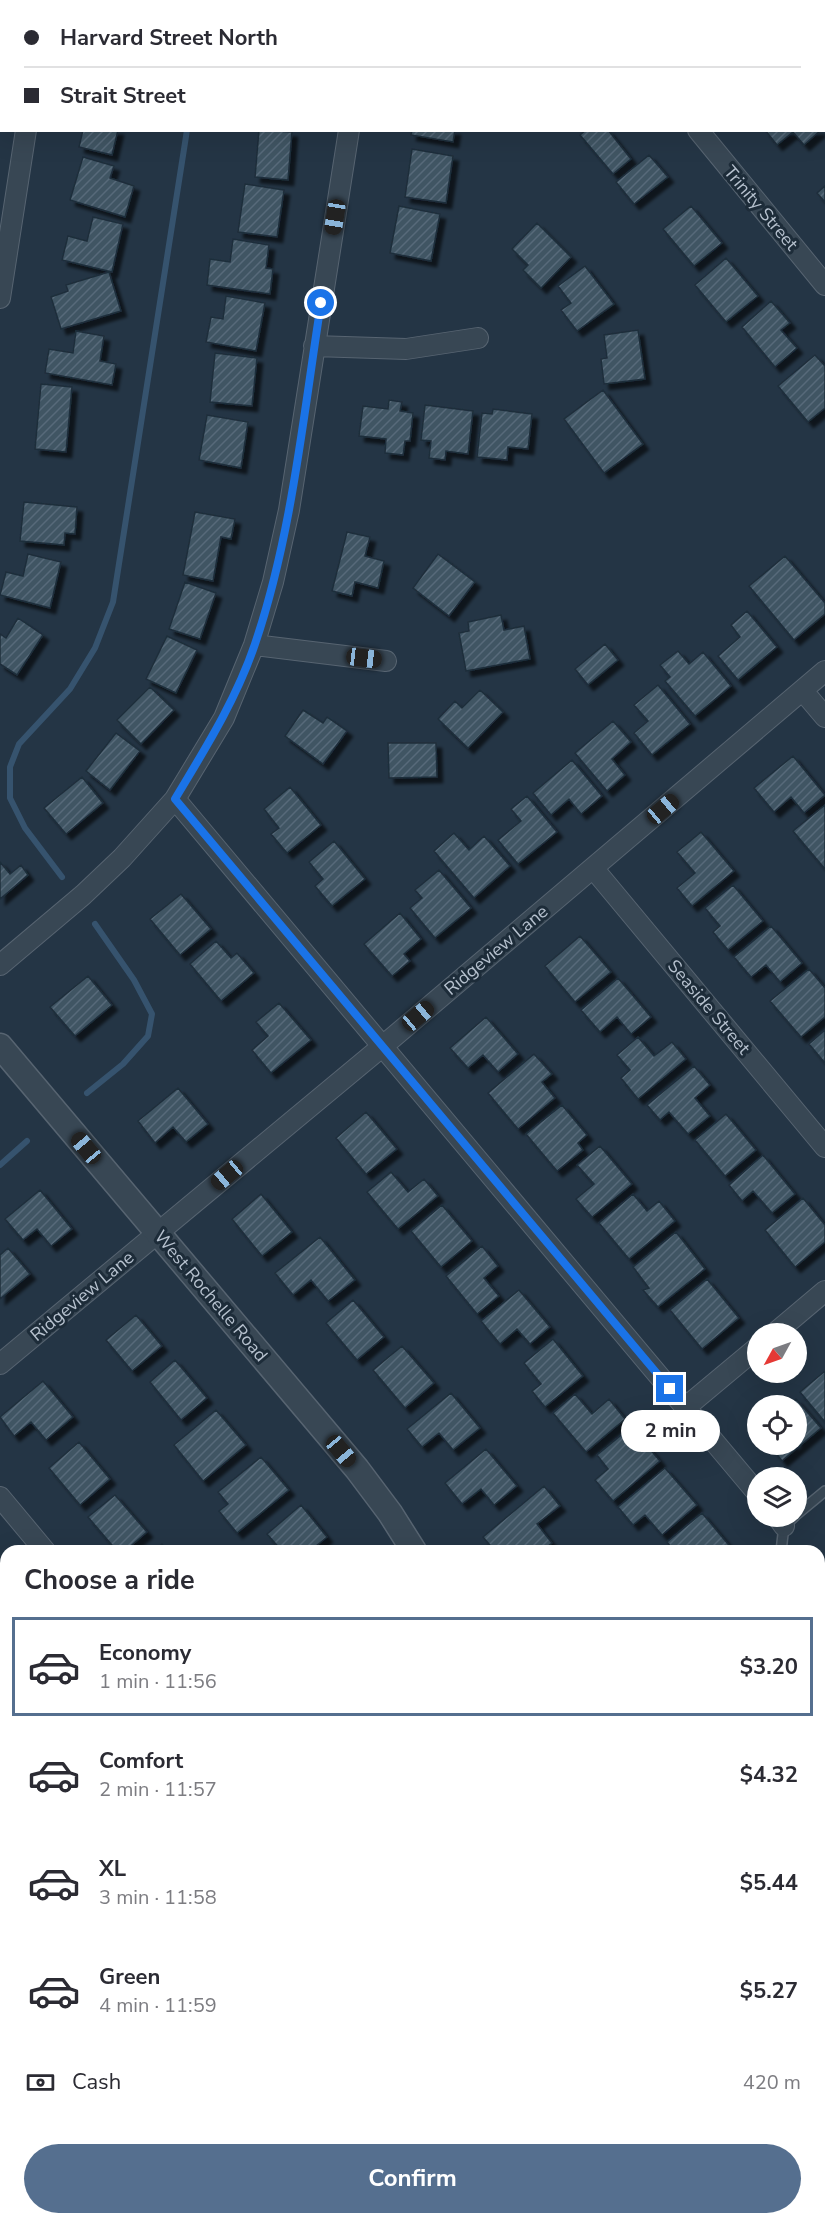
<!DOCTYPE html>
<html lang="en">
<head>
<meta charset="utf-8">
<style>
  :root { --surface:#fff; --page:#f7f7f7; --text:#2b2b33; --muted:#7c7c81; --line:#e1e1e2; --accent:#556f8f }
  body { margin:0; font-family:"Nunito Sans",sans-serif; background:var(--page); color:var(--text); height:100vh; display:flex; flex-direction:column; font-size:22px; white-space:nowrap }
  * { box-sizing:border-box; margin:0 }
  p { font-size:20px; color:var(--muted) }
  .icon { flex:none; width:33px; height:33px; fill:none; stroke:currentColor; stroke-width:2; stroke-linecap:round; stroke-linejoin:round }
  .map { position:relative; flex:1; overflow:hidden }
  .drawer { position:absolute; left:0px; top:1545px; width:825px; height:680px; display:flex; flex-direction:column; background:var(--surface); border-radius:18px 18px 0 0; box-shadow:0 6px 24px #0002 }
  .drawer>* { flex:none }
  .hud { position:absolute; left:0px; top:0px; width:825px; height:132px; box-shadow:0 6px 24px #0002; display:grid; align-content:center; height:132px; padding:0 24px; background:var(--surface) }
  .needle { width:39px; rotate:230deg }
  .tools { position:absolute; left:747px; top:1323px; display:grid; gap:12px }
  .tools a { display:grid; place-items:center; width:60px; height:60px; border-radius:50%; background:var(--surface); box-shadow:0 6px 24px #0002; font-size:30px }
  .end { position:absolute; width:27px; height:27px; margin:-14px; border:8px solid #1a73e8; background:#fff; box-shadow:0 0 0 3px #fff }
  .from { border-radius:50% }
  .bubble { position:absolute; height:42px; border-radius:21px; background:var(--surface); box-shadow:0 6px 24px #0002; font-size:20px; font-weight:700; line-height:42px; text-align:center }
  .car { position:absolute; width:18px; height:36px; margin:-18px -9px; border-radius:8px; box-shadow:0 0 4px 2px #0007; background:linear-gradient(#222 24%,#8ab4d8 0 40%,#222 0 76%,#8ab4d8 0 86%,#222 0) }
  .hud b { display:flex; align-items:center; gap:21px; height:57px; font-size:22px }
  .hud b+b { border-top:2px solid var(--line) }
  .hud i { width:15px; height:15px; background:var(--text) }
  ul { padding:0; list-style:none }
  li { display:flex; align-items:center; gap:18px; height:99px; margin:0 12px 9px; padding:0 12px; border:3px solid transparent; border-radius:0px }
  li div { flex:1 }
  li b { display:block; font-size:22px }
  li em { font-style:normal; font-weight:700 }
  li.on { border-color:var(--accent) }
  li>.icon { width:54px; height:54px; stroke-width:1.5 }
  h2 { padding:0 24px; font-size:27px; line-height:72px }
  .pay { display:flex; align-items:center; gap:15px; height:66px; padding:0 24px; font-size:22px }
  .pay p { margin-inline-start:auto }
  .action { display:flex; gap:12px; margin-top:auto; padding:12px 24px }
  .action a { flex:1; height:69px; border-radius:36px; background:var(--accent); color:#fff; font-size:24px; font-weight:700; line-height:69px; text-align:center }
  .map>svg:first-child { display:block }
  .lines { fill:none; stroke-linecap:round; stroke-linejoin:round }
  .stream { stroke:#36536e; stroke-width:6 }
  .building { fill:url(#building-hatch); stroke:#1f2e3b; stroke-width:1.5; filter:url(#shadow) }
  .service-casing { stroke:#576471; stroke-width:12 }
  .minor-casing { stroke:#576471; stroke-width:22 }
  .tertiary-casing { stroke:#576471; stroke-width:27 }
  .primary-casing { stroke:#42505d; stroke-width:34 }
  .service { stroke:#384754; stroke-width:9 }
  .minor { stroke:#384754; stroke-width:20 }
  .tertiary { stroke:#384754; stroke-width:24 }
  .primary { stroke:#566674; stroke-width:32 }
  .route { stroke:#1a73e8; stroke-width:8 }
  .labels { text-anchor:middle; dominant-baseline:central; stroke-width:6; stroke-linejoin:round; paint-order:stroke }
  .street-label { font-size:18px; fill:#b6c1ce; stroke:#1d2c39 }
</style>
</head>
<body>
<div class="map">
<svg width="825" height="2224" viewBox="0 0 825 2224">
  <defs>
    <pattern id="building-hatch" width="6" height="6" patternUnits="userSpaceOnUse" patternTransform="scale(1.5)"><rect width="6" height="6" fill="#3f5464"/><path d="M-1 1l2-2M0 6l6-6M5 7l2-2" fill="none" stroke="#586b79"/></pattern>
    <filter id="shadow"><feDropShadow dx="5.5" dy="5.5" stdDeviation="1.5" flood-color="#0009"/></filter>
  </defs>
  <rect width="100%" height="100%" fill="#243545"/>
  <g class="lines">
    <path class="stream" d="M208,2V0
      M62,877L25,828L10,798V767L19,744L70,689L95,648L113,602L187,130
      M87,1093L123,1064L148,1036L152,1014L134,980L95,924
      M0,1165L27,1141"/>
  </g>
  <path class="building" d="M116,0H156L116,2Z
    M470,0H505L507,2H468Z
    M83,130H118L112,155L79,147Z
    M259,130L292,132L288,180L255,177Z
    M412,130H455L453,142L411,135Z
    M586,130H608L631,159L613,174L580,135Z
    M765,130H821L804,145L793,132L777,145Z
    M412,149L453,156L446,203L405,197Z
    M649,155L668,177L634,204L616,182Z
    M83,157L114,166L110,178L134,186L125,217L70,200Z
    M245,184L284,190L277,237L238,232Z
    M825,186V202L817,193Z
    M399,206L440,214L431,261L390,253Z
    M691,206L722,243L694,266L663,229Z
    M93,217L123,224L112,272L62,260L68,236L87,241Z
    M537,223L571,257L541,288L523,270L528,265L512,249Z
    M233,239L269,245L266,268L273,269L270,294L207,285L210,259L230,262Z
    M726,258L758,296L726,322L695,285Z
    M585,266L614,304L577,331L561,310L571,303L558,286Z
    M109,272L121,311L61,329L51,297L68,291L66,285Z
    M226,296L265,303L256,351L206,342L211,317L223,319Z
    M771,301L790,323L781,330L797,348L775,367L742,327Z
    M638,330L645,379L604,384L601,359L607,358L604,335Z
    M76,331L104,336L100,361L116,364L112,385L45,373L49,349L73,353Z
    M215,353L257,358L252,406L210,402Z
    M815,355L825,366V408L808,422L778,386Z
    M41,384L72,387L66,452L35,449Z
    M603,390L643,444L604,473L564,419Z
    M389,400L402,402L400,411L413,413L410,441H405L403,455L385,453L386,439L359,436L363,406L388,409Z
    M425,405L473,411L468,454L446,451L445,460L429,458L431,441L421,440Z
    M493,409L532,414L528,449L508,447L507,460L477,457L482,413L492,414Z
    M207,415L248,422L241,468L199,460Z
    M24,502L77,507L75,534L65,533L64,545L20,541Z
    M195,512L235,519L231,539L221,537L213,581L183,575Z
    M347,532L370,537L365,556L384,561L378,588L355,582L352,596L332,591Z
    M28,554L61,562L50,608L0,595L6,572L23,576Z
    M438,554L475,582L449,616L413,588Z
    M785,556L825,603V614L794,640L749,586Z
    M185,582L216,593L200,639L169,629Z
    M747,611L777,647L738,680L718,656L740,637L731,625Z
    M501,615L504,630L524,626L530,659L466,671L459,633L469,631L468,622Z
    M18,618L43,635L17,675L0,664V634L6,638Z
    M167,636L197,650L176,693L146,679Z
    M605,644L618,660L588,685L575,669Z
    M678,651L689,664L703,652L731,686L695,716L665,681L670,677L660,665Z
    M658,685L690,724L652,755L634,733L648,721L634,705Z
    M150,687L174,710L141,744L117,720Z
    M480,690L503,712L468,748L438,719L455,701L462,708Z
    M303,710L323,723L327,717L347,731L323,764L285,736Z
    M613,721L631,742L612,759L625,775L607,791L575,753Z
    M116,733L140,751L110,790L86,771Z
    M388,743H436L437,777L389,778Z
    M793,756L825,795L804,813L791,797L774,812L754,788Z
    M572,760L602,796L581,814L569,799L551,815L533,793Z
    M82,777L103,803L66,834L44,808Z
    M290,787L321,825L287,853L271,834L279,828L264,809Z
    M527,796L557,832L518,864L498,840L521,821L511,809Z
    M825,805V869L793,831Z
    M701,832L734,871L692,906L677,888L695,873L677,852Z
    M454,833L469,850L484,836L510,866L474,898L434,851Z
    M334,841L365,879L332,906L315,886L323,879L309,862Z
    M0,862L10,874L21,865L28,875L0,899Z
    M439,870L471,908L435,938L410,908L422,898L415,890Z
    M733,885L763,921L728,950L713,932L720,926L705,908Z
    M181,894L211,929L180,955L150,919Z
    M400,913L421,939L404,954L410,961L392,976L364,944Z
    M771,926L802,963L780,982L766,965L751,977L734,957Z
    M580,936L611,972L575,1002L545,966Z
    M216,941L231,958L237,953L254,973L221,1001L190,964Z
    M809,969L825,988V1017L801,1037L770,1001Z
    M88,976L112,1005L75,1036L50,1007Z
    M618,978L651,1017L631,1034L617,1017L600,1032L581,1010Z
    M279,1003L311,1040L271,1073L252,1050L268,1036L256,1022Z
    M486,1017L518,1054L498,1072L483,1055L468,1068L450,1048Z
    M825,1030V1063L809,1044Z
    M638,1037L654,1056L672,1042L686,1059L638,1099L621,1078L630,1070L617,1055Z
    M534,1054L552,1074L542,1082L555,1098L518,1129L488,1093Z
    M694,1066L710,1085L695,1098L710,1116L688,1134L669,1112L660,1120L647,1105Z
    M178,1088L208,1124L186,1142L173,1127L155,1143L138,1121Z
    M562,1105L587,1135L578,1143L583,1150L557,1171L526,1134Z
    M366,1112L397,1149L366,1174L336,1138Z
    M726,1114L756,1150L725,1176L695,1140Z
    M600,1146L632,1184L592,1217L576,1199L594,1184L577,1165Z
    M763,1155L795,1194L772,1213L753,1191L742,1201L729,1185Z
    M391,1172L408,1192L424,1179L438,1196L398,1229L367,1192Z
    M40,1190L72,1229L51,1246L37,1229L23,1240L5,1219Z
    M261,1194L292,1232L262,1256L232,1219Z
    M633,1194L647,1211L659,1201L675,1221L629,1259L599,1223Z
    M803,1198L825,1225V1242L795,1267L765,1230Z
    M442,1205L472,1241L441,1267L411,1231Z
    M676,1232L705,1269L658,1307L643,1290L649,1288L633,1267Z
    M320,1237L355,1280L328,1301L311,1280L293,1295L275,1273Z
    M482,1246L498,1266L484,1278L499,1296L477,1314L446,1276Z
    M8,1248L30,1274L0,1299V1255Z
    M707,1279L739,1318L702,1349L670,1310Z
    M519,1290L550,1327L530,1344L517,1329L500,1344L481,1321Z
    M353,1300L384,1337L357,1360L326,1323Z
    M136,1315L162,1346L132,1371L106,1340Z
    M553,1339L583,1376L545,1407L532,1391L541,1384L524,1363Z
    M402,1346L434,1383L405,1408L373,1370Z
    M175,1360L207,1398L181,1420L150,1382Z
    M825,1371V1422L800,1392Z
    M43,1381L73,1417L46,1440L31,1422L14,1436L0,1417Z
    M451,1393L480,1428L453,1450L439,1433L422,1447L407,1429Z
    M575,1394L592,1414L609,1399L625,1419L586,1452L553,1413Z
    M796,1399L821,1428L782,1461L769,1444H796V1406H788Z
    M216,1410L246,1445L203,1481L174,1445Z
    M631,1427L660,1461L613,1501L595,1480L608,1469L597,1455Z
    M79,1442L110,1479L80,1505L49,1468Z
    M486,1449L517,1486L494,1505L481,1489L462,1504L445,1483Z
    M261,1457L289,1490L237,1533L219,1511L228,1504L218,1492Z
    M665,1468L697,1505L662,1535L645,1515L633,1525L618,1507Z
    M544,1486L560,1506L537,1524L552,1543L542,1551H523L518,1546L512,1551H495L483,1537Z
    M115,1495L147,1532L125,1551H117L88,1517Z
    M301,1505L327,1537L310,1551H282L267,1534Z
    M702,1513L733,1550L732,1551H674L667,1542Z
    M162,1544L168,1551H154Z
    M825,1566V1673L819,1666V1571Z
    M6,1593V1646L0,1651V1598Z
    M819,1666L825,1673V1724L819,1729Z
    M0,1863L6,1874V1894L0,1898Z
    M819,1882L825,1889V1920L819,1925Z
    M6,1916V1961L0,1954V1921Z
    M0,2122L6,2129V2166L0,2171Z
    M239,2218H293L287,2224H243Z
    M444,2218H477L470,2224H449Z"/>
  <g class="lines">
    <defs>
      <path id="service" d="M796,1515L825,1491
        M781,1551L784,1526L795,1516
        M819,1772L825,1768
        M819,1853L825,1859
        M819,1950L825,1957
        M819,2194L825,2189
        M819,2209L825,2216
        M405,2218L409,2224
        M540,2218L544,2224"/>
      <path id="minor" d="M553,0L555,2
        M46,2V0
        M381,2L382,0
        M814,2L816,0
        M698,130L825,285
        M0,298L26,130
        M314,346L406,349L478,338
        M254,645L386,661
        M803,691L825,717
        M175,799L758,1494
        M593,868L825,1147
        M0,965L83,895L122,858L175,799L224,718L254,645L273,582L289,510L349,130
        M774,1334L825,1291
        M0,1364L384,1045L825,671
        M686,1407L758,1347
        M0,1497L45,1551
        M777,1516L784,1526
        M0,2042L6,2049
        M156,2218L161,2224"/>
      <path id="tertiary" d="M0,1046L357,1469L390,1513L414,1551
        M712,2218L716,2224
        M753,2218L757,2224"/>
      <path id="primary" d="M819,2035L825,2030
        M819,2108L825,2103
        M586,2224L593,2218
        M675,2224L682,2218"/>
    </defs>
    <use href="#service" class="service-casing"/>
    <use href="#minor" class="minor-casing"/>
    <use href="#tertiary" class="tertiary-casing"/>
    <use href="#primary" class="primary-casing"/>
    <use href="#service" class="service"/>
    <use href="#minor" class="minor"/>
    <use href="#tertiary" class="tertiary"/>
    <use href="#primary" class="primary"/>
  </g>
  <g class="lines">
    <path class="route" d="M321,303C303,417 292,535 255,644C236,700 205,749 175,799L670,1389"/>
  </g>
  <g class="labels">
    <g class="street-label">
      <text transform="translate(761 208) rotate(50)">Trinity Street</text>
      <text transform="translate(496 950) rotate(-40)">Ridgeview Lane</text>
      <text transform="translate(709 1007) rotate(50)">Seaside Street</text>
      <text transform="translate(82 1296) rotate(-40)">Ridgeview Lane</text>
      <text transform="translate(211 1296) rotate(50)">West Rochelle Road</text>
    </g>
  </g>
</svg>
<div class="tools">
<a><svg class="needle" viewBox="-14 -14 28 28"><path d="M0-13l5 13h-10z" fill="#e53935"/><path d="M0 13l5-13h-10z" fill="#7c7c81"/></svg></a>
<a><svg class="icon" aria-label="locate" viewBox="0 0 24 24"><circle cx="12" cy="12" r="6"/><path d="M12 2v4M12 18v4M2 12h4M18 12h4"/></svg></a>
<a><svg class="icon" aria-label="layers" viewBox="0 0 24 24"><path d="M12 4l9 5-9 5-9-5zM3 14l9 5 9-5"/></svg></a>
</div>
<i class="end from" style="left:321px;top:303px"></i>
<i class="end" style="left:670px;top:1389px"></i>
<div class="bubble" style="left:621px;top:1410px;width:99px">2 min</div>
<i class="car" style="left:335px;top:217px;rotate:189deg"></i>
<i class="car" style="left:364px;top:658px;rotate:97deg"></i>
<i class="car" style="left:663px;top:809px;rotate:50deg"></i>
<i class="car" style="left:418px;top:1016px;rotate:50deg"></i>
<i class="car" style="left:86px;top:1148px;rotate:320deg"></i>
<i class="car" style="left:227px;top:1175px;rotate:230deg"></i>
<i class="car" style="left:341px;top:1451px;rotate:140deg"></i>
<div class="hud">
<b><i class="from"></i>Harvard Street North</b>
<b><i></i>Strait Street</b>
</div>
<section class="drawer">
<h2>Choose a ride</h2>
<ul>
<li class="on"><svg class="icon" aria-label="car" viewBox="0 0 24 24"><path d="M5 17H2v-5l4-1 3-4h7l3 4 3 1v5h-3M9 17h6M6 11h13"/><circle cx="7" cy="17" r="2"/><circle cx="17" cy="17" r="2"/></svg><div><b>Economy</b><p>1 min · 11:56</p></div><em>$3.20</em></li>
<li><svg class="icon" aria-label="car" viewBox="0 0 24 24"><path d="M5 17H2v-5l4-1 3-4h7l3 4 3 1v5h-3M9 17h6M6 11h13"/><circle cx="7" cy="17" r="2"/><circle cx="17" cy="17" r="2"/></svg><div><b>Comfort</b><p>2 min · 11:57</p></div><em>$4.32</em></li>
<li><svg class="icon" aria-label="car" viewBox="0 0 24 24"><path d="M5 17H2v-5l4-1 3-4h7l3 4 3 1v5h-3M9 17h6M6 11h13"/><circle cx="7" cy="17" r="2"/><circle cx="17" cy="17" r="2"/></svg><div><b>XL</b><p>3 min · 11:58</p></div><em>$5.44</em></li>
<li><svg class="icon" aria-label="car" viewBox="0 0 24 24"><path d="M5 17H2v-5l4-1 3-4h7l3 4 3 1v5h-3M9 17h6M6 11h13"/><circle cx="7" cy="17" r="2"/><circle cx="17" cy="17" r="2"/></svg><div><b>Green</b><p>4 min · 11:59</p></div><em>$5.27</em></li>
</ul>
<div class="pay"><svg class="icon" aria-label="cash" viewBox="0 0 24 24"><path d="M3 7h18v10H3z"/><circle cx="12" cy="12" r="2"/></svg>Cash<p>420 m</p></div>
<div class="action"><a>Confirm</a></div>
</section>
</div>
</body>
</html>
